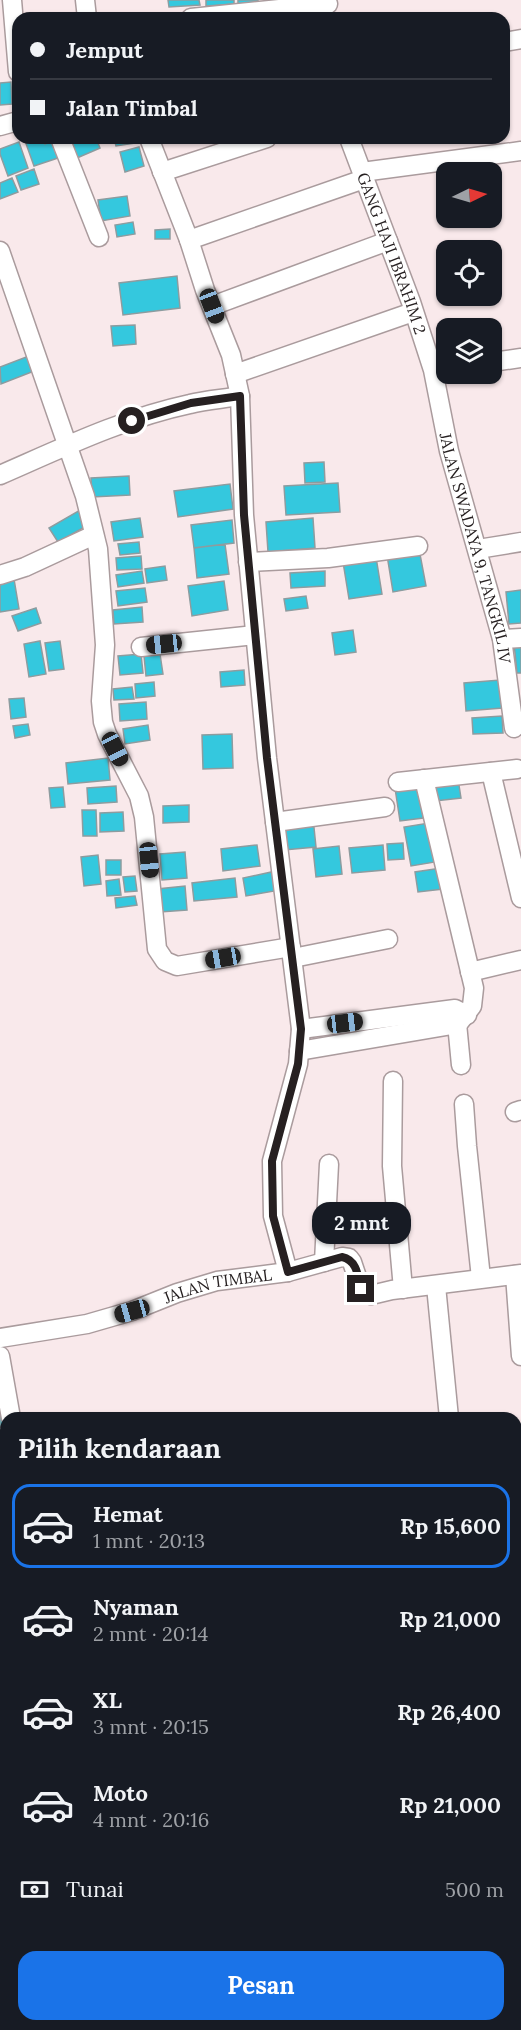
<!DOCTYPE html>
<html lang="id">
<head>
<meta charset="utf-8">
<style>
  :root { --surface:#171b24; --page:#20242c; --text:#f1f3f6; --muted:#9ea1a6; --line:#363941; --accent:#1a73e8 }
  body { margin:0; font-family:Lora,serif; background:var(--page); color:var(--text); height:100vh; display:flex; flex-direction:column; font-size:22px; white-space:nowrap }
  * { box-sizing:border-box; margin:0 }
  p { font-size:20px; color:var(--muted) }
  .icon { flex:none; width:33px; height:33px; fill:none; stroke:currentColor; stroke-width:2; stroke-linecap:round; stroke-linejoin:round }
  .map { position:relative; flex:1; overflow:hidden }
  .details { position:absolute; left:0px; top:1412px; width:522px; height:620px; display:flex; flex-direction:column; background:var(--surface); border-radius:18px 18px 0 0; box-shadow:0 2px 4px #0004 }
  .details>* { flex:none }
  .guide { position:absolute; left:12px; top:12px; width:498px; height:132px; border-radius:18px; box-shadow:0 2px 4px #0004; display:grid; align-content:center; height:132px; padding:0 18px; background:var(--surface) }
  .needle { width:39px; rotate:85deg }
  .buttons { position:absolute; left:436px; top:162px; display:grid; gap:12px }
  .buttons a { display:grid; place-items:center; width:66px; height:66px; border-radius:12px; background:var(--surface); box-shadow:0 2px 4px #0004; font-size:30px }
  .end { position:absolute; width:27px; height:27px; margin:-14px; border:8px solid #262021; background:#fff; box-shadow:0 0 0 3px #fff }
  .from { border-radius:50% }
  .bubble { position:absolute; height:42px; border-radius:18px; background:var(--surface); box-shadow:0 2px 4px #0004; font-size:20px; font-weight:800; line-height:42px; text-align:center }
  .car { position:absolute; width:18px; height:36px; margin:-18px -9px; border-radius:8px; box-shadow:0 0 4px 2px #0007; background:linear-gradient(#222 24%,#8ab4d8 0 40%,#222 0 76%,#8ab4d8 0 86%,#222 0) }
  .guide b { display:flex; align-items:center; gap:21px; height:57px; font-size:22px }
  .guide b+b { border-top:2px solid var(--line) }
  .guide i { width:15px; height:15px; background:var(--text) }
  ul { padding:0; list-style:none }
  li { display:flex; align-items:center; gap:18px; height:84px; margin:0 12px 9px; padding:0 6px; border:3px solid transparent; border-radius:18px }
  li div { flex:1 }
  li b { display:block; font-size:22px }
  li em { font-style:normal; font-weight:800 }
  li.on { border-color:var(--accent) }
  li>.icon { width:54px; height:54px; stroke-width:1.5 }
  h2 { padding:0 18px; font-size:27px; line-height:72px }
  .pay { display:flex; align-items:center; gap:15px; height:66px; padding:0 18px; font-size:22px }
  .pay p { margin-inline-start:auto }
  .cta { display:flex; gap:12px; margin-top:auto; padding:12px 18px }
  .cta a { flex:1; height:69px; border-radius:18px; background:var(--accent); color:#fff; font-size:24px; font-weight:800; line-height:69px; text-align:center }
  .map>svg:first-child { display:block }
  .building { fill:#34c8de; stroke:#8d9c9f; stroke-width:1.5 }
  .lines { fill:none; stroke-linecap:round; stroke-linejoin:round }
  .minor-casing { stroke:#aa9b9d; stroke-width:21 }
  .minor { stroke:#fff; stroke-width:18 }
  .route { stroke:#262021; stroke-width:8 }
  .labels { text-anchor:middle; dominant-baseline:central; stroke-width:4.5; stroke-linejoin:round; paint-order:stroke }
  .street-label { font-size:16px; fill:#262021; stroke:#fff }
</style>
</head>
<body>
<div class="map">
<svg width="521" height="2030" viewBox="0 0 521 2030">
  <rect width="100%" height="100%" fill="#f9e9eb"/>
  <path class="building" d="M168,0H199L200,5L169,7Z
    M206,0H234V4L206,6Z
    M238,0H258V3L238,4Z
    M11,82L12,104L0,105V83Z
    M24,138H43L45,144L55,140L61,157L34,166Z
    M69,138H96L100,148L77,158Z
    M114,138H135L136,143L116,146Z
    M19,142L28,168L8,176L0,154V149Z
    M139,147L144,166L125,172L120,152Z
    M34,169L39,184L21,190L16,176Z
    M12,178L18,192L0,199V183Z
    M127,196L130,216L101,221L98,200Z
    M133,222L135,234L117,237L115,225Z
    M170,229V239H155V230Z
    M177,276L180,308L123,315L119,283Z
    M135,325L136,344L113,346L111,326Z
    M29,356L34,371L1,384L0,367Z
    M324,462L325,482L305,483L304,463Z
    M129,476L130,495L92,497L91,478Z
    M338,483L340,512L286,515L284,486Z
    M230,484L233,509L178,517L174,491Z
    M82,509L90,524L58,542L49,528Z
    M140,518L143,537L114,541L111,522Z
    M313,518L315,548L268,552L266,522Z
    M232,520L234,543L194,548L191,525Z
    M139,542L140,553L120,555L118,544Z
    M225,544L229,574L197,578L194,548Z
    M419,549L426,586L393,592L387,555Z
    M141,556L142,569L117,570L116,558Z
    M376,557L382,594L349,599L343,562Z
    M165,566L167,580L147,583L145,569Z
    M142,571L144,583L118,587L116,575Z
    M325,571V586L291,588L290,573Z
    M14,579L19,609L0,612V582Z
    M224,581L228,610L192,616L188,586Z
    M145,588L147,602L118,606L116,591Z
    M521,590V623L509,624L506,592Z
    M306,596L308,608L286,611L284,599Z
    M142,607L143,622L114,624L113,610Z
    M36,608L41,623L18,631L12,616Z
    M353,630L356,652L335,655L332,633Z
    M40,641L46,674L29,677L24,644Z
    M60,641L64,669L49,671L45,643Z
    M514,643H521V673H517Z
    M141,654L143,673L120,675L118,656Z
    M160,654L163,674L146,676L144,656Z
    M244,670L245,685L221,687L220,672Z
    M500,680L502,708L466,711L464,683Z
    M154,682L155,696L136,698L135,684Z
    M132,687L134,699L114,700L113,689Z
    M24,698L26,717L11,719L9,699Z
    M146,702L147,719L120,721L119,704Z
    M502,716L503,733L473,734L472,718Z
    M28,724L30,735L15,738L13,726Z
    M148,725L150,740L125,744L123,729Z
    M232,734L233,768L203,769L202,735Z
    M108,758L110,780L68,784L66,763Z
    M458,779L461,798L435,801L433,782Z
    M419,784L423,818L400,821L395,788Z
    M116,786L117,802L88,804L87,788Z
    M63,787L65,807L51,808L49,788Z
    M189,805V822L163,823V806Z
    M82,810H96L97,836H83Z
    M123,812L124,831L100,832V813Z
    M313,818L316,847L284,850L281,822Z
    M429,823L435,862L411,866L404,827Z
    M403,843L404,859L388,860L387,844Z
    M257,845L260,866L223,871L221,849Z
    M383,845L385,870L352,873L349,848Z
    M339,846L342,874L316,877L313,849Z
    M185,852L187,878L162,880L160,854Z
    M98,855L101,884L84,886L81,857Z
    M106,860H121V875H106Z
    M441,868L443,889L418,892L415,872Z
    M276,871L280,890L246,896L243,878Z
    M135,876L137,891L125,892L123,877Z
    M235,878L237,897L194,901L192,883Z
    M119,879L121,895L107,896L106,881Z
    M185,886L187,910L160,912L157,889Z
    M135,896L137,905L116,908L115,898Z
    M4,1391L5,1427H0V1392Z
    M0,1439H6V1474L0,1475Z
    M6,1479V1501L0,1502V1480Z
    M6,1510V1535L0,1536V1511Z
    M6,1544V1571L0,1573V1545Z
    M6,1586V1610L0,1611V1587Z
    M6,1618V1649L5,1650L0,1638V1620Z
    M6,1667V1716L4,1717L6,1733L0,1736V1670Z
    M516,1685H521V1719L516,1720Z
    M6,1781V1819L1,1821L0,1783Z
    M0,1843H2L6,1859V1889L0,1891Z"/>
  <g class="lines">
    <defs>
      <g id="minor">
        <path d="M12,0L18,72"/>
        <path d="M85,0L87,18"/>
        <path d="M191,18L328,4"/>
        <path d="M504,42L521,39"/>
        <path d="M0,126L18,121"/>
        <path d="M60,138L99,237"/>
        <path d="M149,138L189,240L205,290L231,355L240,396L244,515L267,758L301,1029L298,1064L272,1161L273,1216L288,1272"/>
        <path id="s1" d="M349,138L411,302L433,370L449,451L502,639L514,728"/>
        <path d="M162,172L267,138"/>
        <path d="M362,172L521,151"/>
        <path d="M189,240L364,179"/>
        <path d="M0,251L85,496L98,549L105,645L101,701L103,722L107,734L139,796L144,817L157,949L165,961L177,966L291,947"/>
        <path d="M212,306L388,241"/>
        <path d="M492,362L521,358"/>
        <path d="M235,374L413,312"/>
        <path d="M0,475C62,448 124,418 190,404C206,400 223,399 240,396"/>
        <path d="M478,549L521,542"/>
        <path d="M248,562L328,558L418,546"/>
        <path d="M0,575L25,567L94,535"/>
        <path d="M502,639L521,638"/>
        <path d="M141,647L255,635"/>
        <path d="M491,772L521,898"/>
        <path d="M398,782L517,769"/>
        <path d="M275,822L385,807"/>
        <path d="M293,958L388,939"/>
        <path d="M470,972L521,960"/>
        <path d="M456,1013L461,1065"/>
        <path d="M301,1029L455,1009L467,1015"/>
        <path d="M299,1051L458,1024L472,1006L474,988L424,779"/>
        <path d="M393,1081L392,1166L403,1289"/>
        <path d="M464,1104L467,1146L481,1278"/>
        <path d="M515,1112L521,1110"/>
        <path d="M324,1262L329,1164"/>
        <path d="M515,1275L521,1356"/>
        <path d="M436,1286L449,1418"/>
        <path id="s2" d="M0,1338L87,1324L132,1311L177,1293L217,1281L288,1272L342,1257L349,1258L352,1262L361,1289L365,1293L371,1295L392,1290L521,1274"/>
        <path d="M0,1356L11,1418"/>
        <path d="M0,1437L6,1438"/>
        <path d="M516,1469H521"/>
        <path d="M0,1542L6,1540"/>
        <path d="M516,1562L521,1529"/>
        <path d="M516,1745L521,1744"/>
        <path d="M516,1797L521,1801"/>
        <path d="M0,1835L6,1834"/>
        <path d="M516,1888L521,1887"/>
        <path d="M516,1961L521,1962"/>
        <path d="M208,2025L209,2030"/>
      </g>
    </defs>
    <use href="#minor" class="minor-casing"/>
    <use href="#minor" class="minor"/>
  </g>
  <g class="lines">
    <path class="route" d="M132,421L191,403L240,396L244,515L267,758L301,1029L298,1064L272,1161L273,1216L288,1272L342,1257C357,1260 358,1276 361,1289"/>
  </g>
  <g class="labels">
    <g class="street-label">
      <text stroke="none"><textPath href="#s1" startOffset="123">GANG HAJI IBRAHIM 2</textPath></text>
      <text stroke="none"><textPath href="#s1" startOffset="430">JALAN SWADAYA 9, TANGKIL IV</textPath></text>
      <text stroke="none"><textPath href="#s2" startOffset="225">JALAN TIMBAL</textPath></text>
    </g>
  </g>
</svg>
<div class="buttons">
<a><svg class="needle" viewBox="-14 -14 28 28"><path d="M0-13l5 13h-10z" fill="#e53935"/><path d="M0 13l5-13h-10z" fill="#9ea1a6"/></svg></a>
<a><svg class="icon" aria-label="locate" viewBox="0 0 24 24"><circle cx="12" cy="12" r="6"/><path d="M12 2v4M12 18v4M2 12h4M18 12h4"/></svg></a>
<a><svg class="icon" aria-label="layers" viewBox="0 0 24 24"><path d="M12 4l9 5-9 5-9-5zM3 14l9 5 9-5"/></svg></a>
</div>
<i class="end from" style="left:132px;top:421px"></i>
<i class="end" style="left:361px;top:1289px"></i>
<div class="bubble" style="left:312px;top:1202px;width:99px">2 mnt</div>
<i class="car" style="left:212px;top:306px;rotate:159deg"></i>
<i class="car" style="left:164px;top:644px;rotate:264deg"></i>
<i class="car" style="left:115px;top:749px;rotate:153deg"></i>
<i class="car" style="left:149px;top:860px;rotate:174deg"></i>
<i class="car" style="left:223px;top:958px;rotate:260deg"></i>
<i class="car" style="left:345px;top:1023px;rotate:83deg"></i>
<i class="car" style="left:132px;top:1311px;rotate:254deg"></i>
<div class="guide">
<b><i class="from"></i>Jemput</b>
<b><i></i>Jalan Timbal</b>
</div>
<section class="details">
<h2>Pilih kendaraan</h2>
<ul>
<li class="on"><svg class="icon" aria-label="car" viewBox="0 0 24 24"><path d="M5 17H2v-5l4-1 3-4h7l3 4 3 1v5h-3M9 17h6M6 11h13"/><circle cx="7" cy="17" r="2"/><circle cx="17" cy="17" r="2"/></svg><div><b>Hemat</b><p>1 mnt · 20:13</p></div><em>Rp 15,600</em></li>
<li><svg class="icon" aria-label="car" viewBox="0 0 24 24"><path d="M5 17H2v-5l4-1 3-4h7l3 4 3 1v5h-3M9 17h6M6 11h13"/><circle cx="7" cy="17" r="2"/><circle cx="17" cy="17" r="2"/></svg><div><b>Nyaman</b><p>2 mnt · 20:14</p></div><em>Rp 21,000</em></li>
<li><svg class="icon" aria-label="car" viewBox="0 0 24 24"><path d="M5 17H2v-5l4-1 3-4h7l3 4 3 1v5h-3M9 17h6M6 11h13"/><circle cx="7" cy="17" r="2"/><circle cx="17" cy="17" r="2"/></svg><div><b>XL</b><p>3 mnt · 20:15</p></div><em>Rp 26,400</em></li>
<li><svg class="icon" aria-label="car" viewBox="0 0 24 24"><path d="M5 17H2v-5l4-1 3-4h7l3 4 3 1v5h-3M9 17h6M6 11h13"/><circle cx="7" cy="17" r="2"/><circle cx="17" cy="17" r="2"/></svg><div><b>Moto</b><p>4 mnt · 20:16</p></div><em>Rp 21,000</em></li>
</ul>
<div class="pay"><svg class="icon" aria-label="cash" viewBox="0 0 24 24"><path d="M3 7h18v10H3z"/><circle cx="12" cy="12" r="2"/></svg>Tunai<p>500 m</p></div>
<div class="cta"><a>Pesan</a></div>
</section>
</div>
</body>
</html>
